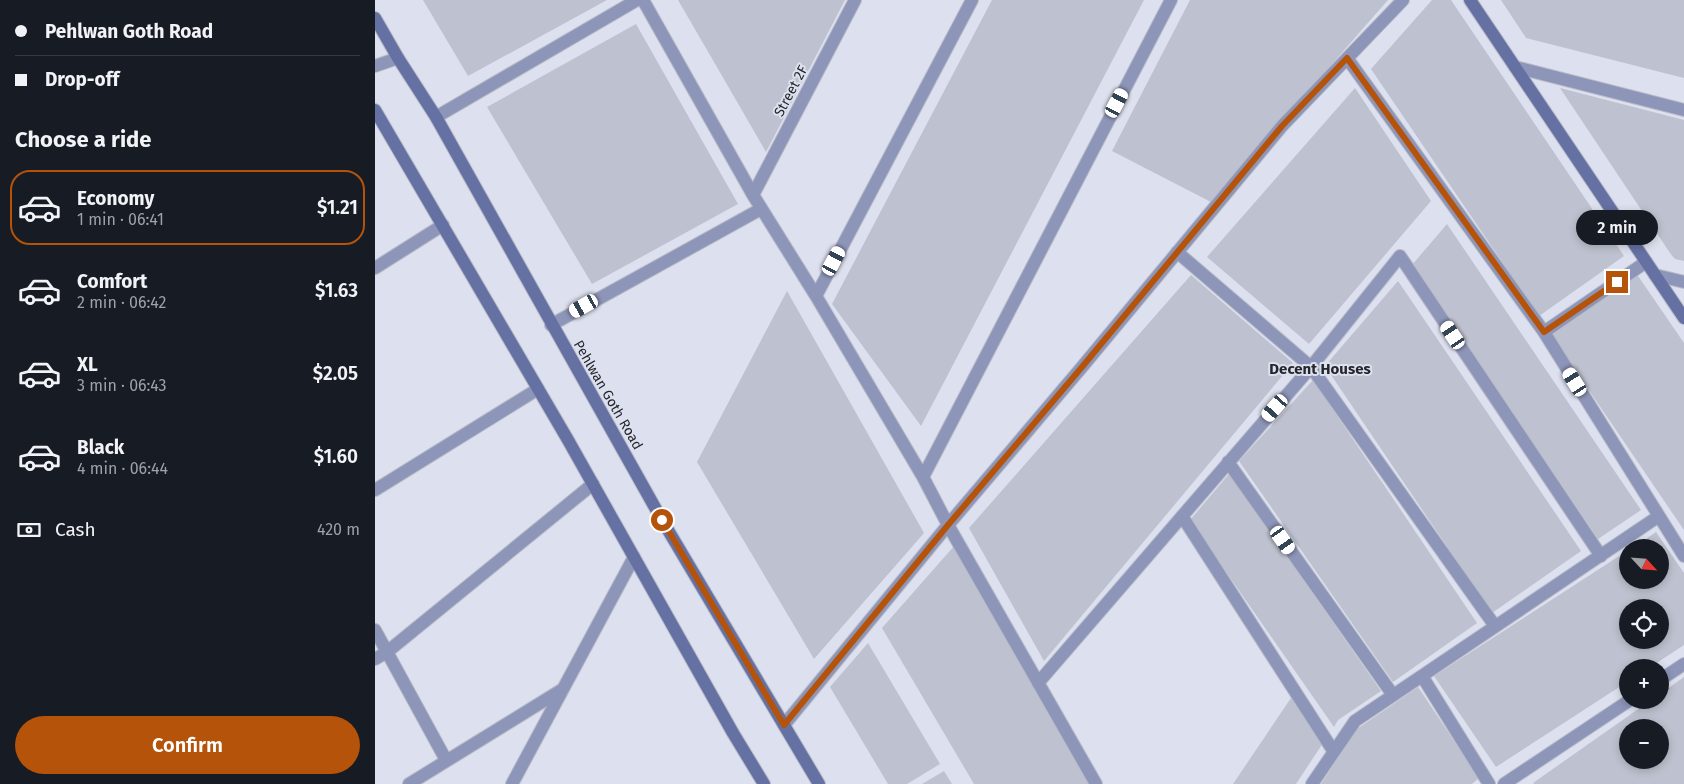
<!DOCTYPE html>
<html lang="en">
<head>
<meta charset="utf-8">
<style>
  :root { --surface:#171b24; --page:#242831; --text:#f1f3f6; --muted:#9ea1a6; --line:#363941; --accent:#b45309 }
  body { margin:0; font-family:"Fira Sans",sans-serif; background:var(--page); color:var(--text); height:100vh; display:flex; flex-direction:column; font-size:19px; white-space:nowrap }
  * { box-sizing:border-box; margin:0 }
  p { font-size:16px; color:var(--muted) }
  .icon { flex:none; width:28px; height:28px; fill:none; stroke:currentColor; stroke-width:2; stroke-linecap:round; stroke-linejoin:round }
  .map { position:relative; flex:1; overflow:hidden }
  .sheet { display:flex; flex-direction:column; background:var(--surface); width:375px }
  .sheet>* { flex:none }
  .hud { display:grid; align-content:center; height:110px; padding:0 15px; background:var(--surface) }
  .needle { width:32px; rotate:116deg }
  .tools { position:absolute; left:1244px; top:539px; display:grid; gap:10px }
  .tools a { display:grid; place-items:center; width:50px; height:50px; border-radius:50%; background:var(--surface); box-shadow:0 2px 8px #0003; font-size:25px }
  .end { position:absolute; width:22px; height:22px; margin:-11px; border:6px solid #b45309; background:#fff; box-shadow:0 0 0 2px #fff }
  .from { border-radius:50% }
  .bubble { position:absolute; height:35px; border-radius:18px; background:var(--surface); box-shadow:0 2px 8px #0003; font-size:16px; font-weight:600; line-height:35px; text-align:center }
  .car { position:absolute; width:15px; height:30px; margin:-15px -8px; border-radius:6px; box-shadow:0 0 4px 1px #0007; background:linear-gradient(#fff 24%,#345 0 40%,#fff 0 76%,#345 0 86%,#fff 0) }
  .hud b { display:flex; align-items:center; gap:18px; height:48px; font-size:19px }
  .hud b+b { border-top:1px solid var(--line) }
  .hud i { width:12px; height:12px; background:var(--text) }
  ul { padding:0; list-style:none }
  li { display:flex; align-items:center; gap:15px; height:75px; margin:0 10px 8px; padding:0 5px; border:2px solid transparent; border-radius:20px }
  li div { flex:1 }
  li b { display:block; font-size:19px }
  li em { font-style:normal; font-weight:600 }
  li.current { border-color:var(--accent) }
  li>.icon { width:45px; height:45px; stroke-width:1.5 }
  h2 { padding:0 15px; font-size:22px; line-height:60px }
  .pay { display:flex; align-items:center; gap:12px; height:55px; padding:0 15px; font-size:19px }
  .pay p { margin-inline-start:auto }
  .cta { display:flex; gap:10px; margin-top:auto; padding:10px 15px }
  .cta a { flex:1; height:58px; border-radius:30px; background:var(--accent); color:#fff; font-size:20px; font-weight:600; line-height:58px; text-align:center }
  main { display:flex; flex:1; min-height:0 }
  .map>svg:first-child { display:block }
  .building { fill:#bec1cf; fill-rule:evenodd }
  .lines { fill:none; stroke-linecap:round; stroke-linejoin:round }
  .street-casing { stroke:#b8bbc7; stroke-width:14 }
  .secondary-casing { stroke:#b8bbc7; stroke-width:14 }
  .street { stroke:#8d95b8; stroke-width:12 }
  .secondary { stroke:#6570a3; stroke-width:12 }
  .route { stroke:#b45309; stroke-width:6 }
  .labels { text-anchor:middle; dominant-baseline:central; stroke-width:4; stroke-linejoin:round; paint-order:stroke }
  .street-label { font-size:14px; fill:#25262b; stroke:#dde0ee }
  .neighbourhood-label { font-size:15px; font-weight:bold; fill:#25262b; stroke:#dde0ee }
</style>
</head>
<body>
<main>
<section class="sheet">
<div class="hud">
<b><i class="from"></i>Pehlwan Goth Road</b>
<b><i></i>Drop-off</b>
</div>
<h2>Choose a ride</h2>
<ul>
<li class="current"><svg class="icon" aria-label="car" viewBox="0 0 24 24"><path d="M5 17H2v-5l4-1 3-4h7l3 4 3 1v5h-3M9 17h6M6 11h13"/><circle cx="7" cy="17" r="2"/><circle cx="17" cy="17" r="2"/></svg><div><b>Economy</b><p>1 min · 06:41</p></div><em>$1.21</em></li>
<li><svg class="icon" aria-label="car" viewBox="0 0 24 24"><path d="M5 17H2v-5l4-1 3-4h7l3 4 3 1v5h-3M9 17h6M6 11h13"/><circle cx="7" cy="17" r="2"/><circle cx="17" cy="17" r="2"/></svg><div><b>Comfort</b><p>2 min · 06:42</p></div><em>$1.63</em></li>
<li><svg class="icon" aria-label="car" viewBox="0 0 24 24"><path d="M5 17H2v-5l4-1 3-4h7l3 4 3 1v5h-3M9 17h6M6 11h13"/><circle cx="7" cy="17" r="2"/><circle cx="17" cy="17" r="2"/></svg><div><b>XL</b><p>3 min · 06:43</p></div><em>$2.05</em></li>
<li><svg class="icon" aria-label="car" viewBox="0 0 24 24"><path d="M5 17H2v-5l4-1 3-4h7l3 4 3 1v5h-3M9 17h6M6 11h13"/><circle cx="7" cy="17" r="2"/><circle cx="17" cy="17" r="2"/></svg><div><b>Black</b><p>4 min · 06:44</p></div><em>$1.60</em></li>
</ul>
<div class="pay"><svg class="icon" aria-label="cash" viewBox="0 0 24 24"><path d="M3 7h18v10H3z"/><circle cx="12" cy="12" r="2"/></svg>Cash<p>420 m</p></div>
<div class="cta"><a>Confirm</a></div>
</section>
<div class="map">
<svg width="1309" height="784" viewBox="0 0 1309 784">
  <rect width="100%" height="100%" fill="#dde0ee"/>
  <path class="building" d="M48,0H232L93,76Z
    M303,0H470L391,152L350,81Z
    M617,0H769L546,426L457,304Z
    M815,0H1013L836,202L737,151Z
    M1057,0H1076L1249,256L1164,316L996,69Z
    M1126,0H1309V78L1151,38Z
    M261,24L363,204L217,284L112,107Z
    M980,88L1056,201L934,344L832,257Z
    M1185,88L1309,120V261L1300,259L1295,253Z
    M1072,224L1266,510L1223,539L1037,265Z
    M1261,273L1309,343V530L1175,333Z
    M816,275L918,363L669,661L594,528Z
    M1023,281L1206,551L1117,613L950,366Z
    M412,291L549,533L439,659L322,462Z
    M938,380L1102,623L1018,682L864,461Z
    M854,474L1006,691L963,720L959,727L815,520Z
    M1281,532L1309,573V645L1274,668H1252V682L1121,767L1059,676L1252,551V580H1285V548H1258ZM1252,608H1285V640H1252Z
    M580,545L718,784H599L507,628Z
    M493,643L565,764L532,784H513L455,687Z
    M1309,677V784H1159L1158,783L1276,700H1285V694ZM1252,728H1285V760H1252Z
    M1043,687L1104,778L1097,784H946L982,729Z
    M918,695L950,740L921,784H858Z
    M569,771L577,784H547Z"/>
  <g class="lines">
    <defs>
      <path id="street" d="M268,0L378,195L441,296L548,477L573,525L721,784
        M972,58L1169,332L1309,556
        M0,66L23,58
        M1140,67L1309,110
        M61,117L262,0
        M378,195L480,0
        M802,252L936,367L1120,626
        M0,268L68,225
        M1280,275L1309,282
        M441,296L597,0
        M176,325L386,209
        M1169,332L1271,262
        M853,462L1018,695
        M548,477L796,0
        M0,490L163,389
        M807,516L959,752
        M0,630L71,760
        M0,659L12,652L218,484
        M1047,676L1114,784
        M1285,680L1309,664
        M663,683L936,367L1025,256L1226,556
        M409,725L573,525L707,367L907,126L1028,0
        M34,784L188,689
        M137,784L259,557
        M937,784L980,721L1284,516
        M1129,784L1255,700"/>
      <path id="secondary" d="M1095,0L1309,318
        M0,18L23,58L61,117L287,520L444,784
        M0,110L193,440L358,733L389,784"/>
    </defs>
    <use href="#street" class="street-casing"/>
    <use href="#secondary" class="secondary-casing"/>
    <use href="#street" class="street"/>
    <use href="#secondary" class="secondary"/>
  </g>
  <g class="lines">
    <path class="route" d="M287,520L409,725L573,525L707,367L907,126L972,58L1169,332L1242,282"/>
  </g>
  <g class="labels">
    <g class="street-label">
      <text transform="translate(416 91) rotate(-62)">Street 2F</text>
      <text transform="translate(233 395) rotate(60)">Pehlwan Goth Road</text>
    </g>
    <g class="neighbourhood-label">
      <text x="945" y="369">Decent Houses</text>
    </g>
  </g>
</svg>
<div class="tools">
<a><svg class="needle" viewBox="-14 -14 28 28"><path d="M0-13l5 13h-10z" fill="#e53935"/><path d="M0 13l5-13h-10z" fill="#9ea1a6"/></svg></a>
<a><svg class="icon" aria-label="locate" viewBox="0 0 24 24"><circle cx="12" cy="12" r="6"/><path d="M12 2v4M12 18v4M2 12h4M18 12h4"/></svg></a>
<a>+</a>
<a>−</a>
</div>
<i class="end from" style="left:287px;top:520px"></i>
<i class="end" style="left:1242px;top:282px"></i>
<div class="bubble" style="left:1201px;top:210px;width:82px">2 min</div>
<i class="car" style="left:742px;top:103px;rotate:28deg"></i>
<i class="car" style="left:459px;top:261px;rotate:28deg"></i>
<i class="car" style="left:209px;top:306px;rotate:241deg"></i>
<i class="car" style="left:1078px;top:335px;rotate:326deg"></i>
<i class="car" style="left:1200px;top:382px;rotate:328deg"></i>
<i class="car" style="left:900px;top:408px;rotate:221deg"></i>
<i class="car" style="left:908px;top:540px;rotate:145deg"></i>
</div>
</main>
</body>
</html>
